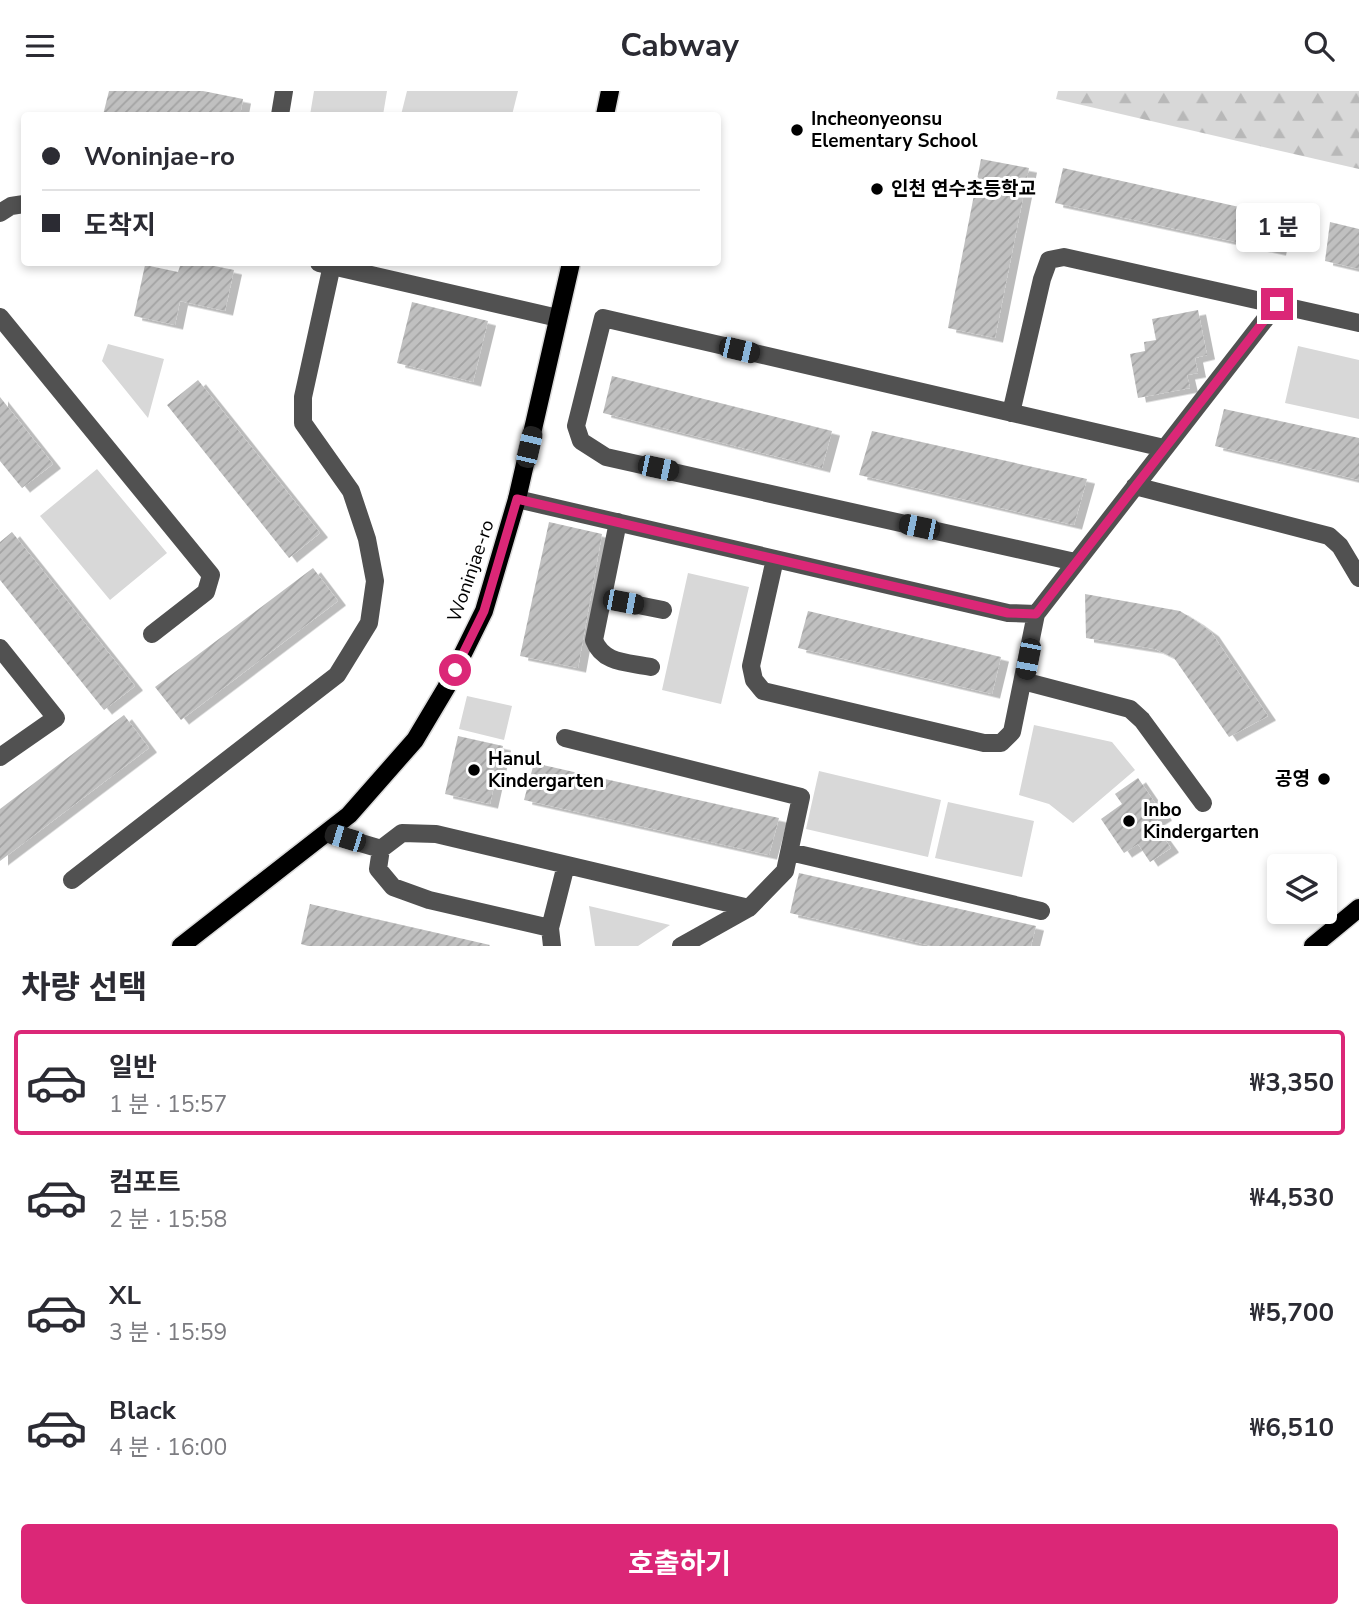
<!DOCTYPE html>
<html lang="ko">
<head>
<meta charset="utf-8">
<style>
  :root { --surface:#fff; --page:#f2f2f3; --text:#2b2b33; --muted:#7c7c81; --line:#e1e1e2; --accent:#db2777 }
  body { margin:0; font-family:"Nunito Sans","Noto Sans KR",sans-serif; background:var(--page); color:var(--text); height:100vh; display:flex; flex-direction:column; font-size:26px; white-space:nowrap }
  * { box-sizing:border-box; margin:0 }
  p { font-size:23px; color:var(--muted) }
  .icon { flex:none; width:38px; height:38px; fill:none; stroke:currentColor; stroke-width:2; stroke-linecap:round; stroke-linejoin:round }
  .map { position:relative; height:855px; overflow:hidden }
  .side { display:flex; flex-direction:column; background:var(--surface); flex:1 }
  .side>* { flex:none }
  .top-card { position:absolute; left:21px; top:21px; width:700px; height:154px; border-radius:7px; box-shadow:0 4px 10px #0003; display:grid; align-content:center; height:154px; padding:0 21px; background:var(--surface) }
  .fabs { position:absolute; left:1267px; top:763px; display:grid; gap:14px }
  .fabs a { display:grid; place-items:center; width:70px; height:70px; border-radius:7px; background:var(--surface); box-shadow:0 4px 10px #0003; font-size:35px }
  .end { position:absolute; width:32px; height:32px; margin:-16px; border:9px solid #db2777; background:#fff; box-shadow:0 0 0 4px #fff }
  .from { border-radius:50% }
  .bubble { position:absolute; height:49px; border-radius:7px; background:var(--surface); box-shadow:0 4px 10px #0003; font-size:23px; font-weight:700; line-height:49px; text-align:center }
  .car { position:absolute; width:21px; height:42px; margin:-21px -10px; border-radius:9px; box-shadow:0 0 5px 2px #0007; background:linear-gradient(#222 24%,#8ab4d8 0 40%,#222 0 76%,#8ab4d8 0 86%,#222 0) }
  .top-card b { display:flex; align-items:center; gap:24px; height:66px; font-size:26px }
  .top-card b+b { border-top:2px solid var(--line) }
  .top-card i { width:18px; height:18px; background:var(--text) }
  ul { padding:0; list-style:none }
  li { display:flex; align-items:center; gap:21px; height:105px; margin:0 14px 10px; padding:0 7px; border:4px solid transparent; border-radius:7px }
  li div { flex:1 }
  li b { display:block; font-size:26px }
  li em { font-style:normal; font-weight:700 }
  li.current { border-color:var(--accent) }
  li>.icon { width:63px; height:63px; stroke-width:1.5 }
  h2 { padding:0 21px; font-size:32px; line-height:84px }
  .cta { display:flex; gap:14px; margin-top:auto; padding:14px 21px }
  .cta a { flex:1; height:80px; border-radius:7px; background:var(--accent); color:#fff; font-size:28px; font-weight:700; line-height:80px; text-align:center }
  header { display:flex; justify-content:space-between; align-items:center; height:91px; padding:0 21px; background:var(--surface); font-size:32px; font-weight:700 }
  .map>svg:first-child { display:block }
  .forest { fill:url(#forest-firs) }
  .park { fill:#d8d8d8 }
  .building { fill:url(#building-hatch); filter:url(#shadow) }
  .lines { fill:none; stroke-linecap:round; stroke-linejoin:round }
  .major-casing { stroke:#dbdbdb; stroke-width:21 }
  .minor { stroke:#515151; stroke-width:18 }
  .major { stroke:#000; stroke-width:18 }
  .route { stroke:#db2777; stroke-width:9 }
  .poi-dot { fill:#000; stroke:#fff; stroke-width:2.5 }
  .labels { text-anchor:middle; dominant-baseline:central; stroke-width:6; stroke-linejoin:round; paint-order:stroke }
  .poi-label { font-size:19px; font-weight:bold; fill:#000; stroke:#fff; text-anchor:start }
  .street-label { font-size:19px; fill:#000; stroke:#fff }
</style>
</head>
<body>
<header><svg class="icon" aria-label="menu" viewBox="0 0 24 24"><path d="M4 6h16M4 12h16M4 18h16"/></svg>Cabway<svg class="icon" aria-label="search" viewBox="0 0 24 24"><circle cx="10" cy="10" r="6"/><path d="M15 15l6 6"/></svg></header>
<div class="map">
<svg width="1359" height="855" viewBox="0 0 1359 855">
  <defs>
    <pattern id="forest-firs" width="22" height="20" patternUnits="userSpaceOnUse" patternTransform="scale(1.75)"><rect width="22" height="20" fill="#d8d8d8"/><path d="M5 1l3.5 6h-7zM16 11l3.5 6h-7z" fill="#b8b8b8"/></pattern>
    <pattern id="building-hatch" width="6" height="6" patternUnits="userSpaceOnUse" patternTransform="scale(1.75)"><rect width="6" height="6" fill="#c0c0c0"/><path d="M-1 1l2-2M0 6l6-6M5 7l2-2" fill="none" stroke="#a3a3a3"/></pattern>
    <filter id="shadow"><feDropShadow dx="8" dy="4.5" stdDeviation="0" flood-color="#0004"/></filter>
  </defs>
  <rect width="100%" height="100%" fill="#fff"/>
  <path class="forest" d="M1058,0H1359V78L1056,8Z"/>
  <path class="park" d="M314,0H387L383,24H310Z
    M407,0H518L512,24H401Z
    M108,253L164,268L148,327L102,270Z
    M1298,255L1359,269V328L1285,312Z
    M97,378L167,462L110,509L40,425Z
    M688,482L749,496L721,613L662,599Z
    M467,605L512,615L504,649L459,638Z
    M1034,634L1112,651L1135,679L1073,732L1049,713L1019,704Z
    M819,680L941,709L928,766L806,738Z
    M948,711L1034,730L1022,786L935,767Z
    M589,815L670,834L638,855H595Z"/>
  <path class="building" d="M109,0H203L243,8L240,24H103Z
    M981,68L1029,77L995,247L948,237Z
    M1063,77L1285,126L1278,160L1055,112Z
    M1330,131L1359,138V178L1325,170Z
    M181,172H200L234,179L225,220L180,210L175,234L134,225L145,174L178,181Z
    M412,211L488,230L473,291L397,272Z
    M1198,219L1207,264L1195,267L1198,282L1187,284L1190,297L1138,307L1130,263L1145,260L1144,251L1156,249L1152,228Z
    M612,285L832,340L822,377L603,322Z
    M198,289L320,442L289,467L167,314Z
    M0,306L53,373L22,397L0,370Z
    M1224,318L1359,347V389L1215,355Z
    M872,340L1087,388L1074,434L859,384Z
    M549,431L602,443L578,577L520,565Z
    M12,441L135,595L104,619L0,489V451Z
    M313,477L338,510L181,629L155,596Z
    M1085,503L1180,520L1196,530L1211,541L1268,625L1229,646L1174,567L1155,558L1086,547Z
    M808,520L1001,566L992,603L798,557Z
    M124,624L149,657L0,770V718Z
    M458,645L503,655L490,713L445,703Z
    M534,672L779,727L769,764L524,709Z
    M1138,687L1164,725L1153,732L1171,757L1150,771L1138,753L1124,762L1101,728L1122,713L1115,703Z
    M799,782L1036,835L1031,855H932L790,822Z
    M310,813L490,854L489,855H308L301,853Z"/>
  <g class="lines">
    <defs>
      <path id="major" d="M605,24L610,0
        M181,855L349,724L415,649L446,597L484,520L517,408L571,172
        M1313,855L1359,817"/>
    </defs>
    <use href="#major" class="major-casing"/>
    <path class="minor" d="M280,24L284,0
      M0,122L11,115L24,113
      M319,172L558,227
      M0,226L211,484L206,501L152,543
      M1011,322L1042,188L1049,169L1064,166L1359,232
      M1135,395L1329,445L1340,455L1359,487
      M517,408L1008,522L1036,523L1277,213
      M618,431L594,549C603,573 628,571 651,576
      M775,468L751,575L754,589L763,600L984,652H1001L1012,641L1036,523
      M1075,471L606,366L581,350L576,335L603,227L1164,357
      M603,507L663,519
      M0,557L56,627L0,666
      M1023,590L1130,618L1142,629L1203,712
      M565,647L801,706L785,780L749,817L681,855
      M327,742L381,758
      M790,761L1041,820
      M72,789L337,584L369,532L375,490L367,448L351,400L303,332V306L332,174
      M550,837L429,809L393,796L378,778L381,758L402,742L436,743L749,817
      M552,855L550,837L566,774"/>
    <use href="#major" class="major"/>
  </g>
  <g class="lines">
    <path class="route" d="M455,579L484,520L517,408L1008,522L1036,523L1277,213"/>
  </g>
  <g class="poi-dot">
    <circle cx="797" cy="39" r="7"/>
    <circle cx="877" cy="98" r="7"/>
    <circle cx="474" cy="679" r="7"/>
    <circle cx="1324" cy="688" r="7"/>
    <circle cx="1129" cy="730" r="7"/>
  </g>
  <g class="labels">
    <g class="poi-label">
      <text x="811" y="28">Incheonyeonsu<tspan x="811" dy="22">Elementary School</tspan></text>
      <text x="891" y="98">인천 연수초등학교</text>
      <text x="488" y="668">Hanul<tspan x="488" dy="22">Kindergarten</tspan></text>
      <text x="1310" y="688" text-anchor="end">공영</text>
      <text x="1143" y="719">Inbo<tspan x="1143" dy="22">Kindergarten</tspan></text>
    </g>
    <g class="street-label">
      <text transform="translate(471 480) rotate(-71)">Woninjae-ro</text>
    </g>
  </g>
</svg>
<div class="fabs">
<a><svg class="icon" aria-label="layers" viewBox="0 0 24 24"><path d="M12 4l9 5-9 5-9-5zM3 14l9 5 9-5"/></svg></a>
</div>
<i class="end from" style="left:455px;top:579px"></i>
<i class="end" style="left:1277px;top:213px"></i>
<div class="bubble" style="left:1236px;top:112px;width:84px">1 분</div>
<i class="car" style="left:739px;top:259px;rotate:103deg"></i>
<i class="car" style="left:529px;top:356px;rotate:13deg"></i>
<i class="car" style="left:658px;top:377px;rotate:102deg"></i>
<i class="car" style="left:919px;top:436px;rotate:282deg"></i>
<i class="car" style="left:623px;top:511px;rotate:101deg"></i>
<i class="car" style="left:1028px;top:568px;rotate:191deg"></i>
<i class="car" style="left:345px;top:747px;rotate:287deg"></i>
<div class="top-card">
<b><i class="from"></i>Woninjae-ro</b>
<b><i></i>도착지</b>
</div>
</div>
<section class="side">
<h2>차량 선택</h2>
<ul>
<li class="current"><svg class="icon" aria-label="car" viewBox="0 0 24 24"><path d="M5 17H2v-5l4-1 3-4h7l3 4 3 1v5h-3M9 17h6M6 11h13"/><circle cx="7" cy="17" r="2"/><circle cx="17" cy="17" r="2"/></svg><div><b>일반</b><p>1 분 · 15:57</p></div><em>₩3,350</em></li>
<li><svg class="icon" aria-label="car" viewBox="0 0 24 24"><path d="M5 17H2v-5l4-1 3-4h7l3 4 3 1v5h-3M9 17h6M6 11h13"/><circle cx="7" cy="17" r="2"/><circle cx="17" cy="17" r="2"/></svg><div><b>컴포트</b><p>2 분 · 15:58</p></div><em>₩4,530</em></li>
<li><svg class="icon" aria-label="car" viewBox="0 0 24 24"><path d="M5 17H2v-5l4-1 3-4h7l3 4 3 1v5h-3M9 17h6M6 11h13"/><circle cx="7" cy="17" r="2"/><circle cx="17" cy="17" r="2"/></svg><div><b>XL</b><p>3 분 · 15:59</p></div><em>₩5,700</em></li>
<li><svg class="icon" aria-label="car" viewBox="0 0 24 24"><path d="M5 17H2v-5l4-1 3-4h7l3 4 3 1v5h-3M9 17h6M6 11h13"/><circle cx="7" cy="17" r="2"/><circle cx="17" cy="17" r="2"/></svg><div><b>Black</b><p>4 분 · 16:00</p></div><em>₩6,510</em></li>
</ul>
<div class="cta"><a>호출하기</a></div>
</section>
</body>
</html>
